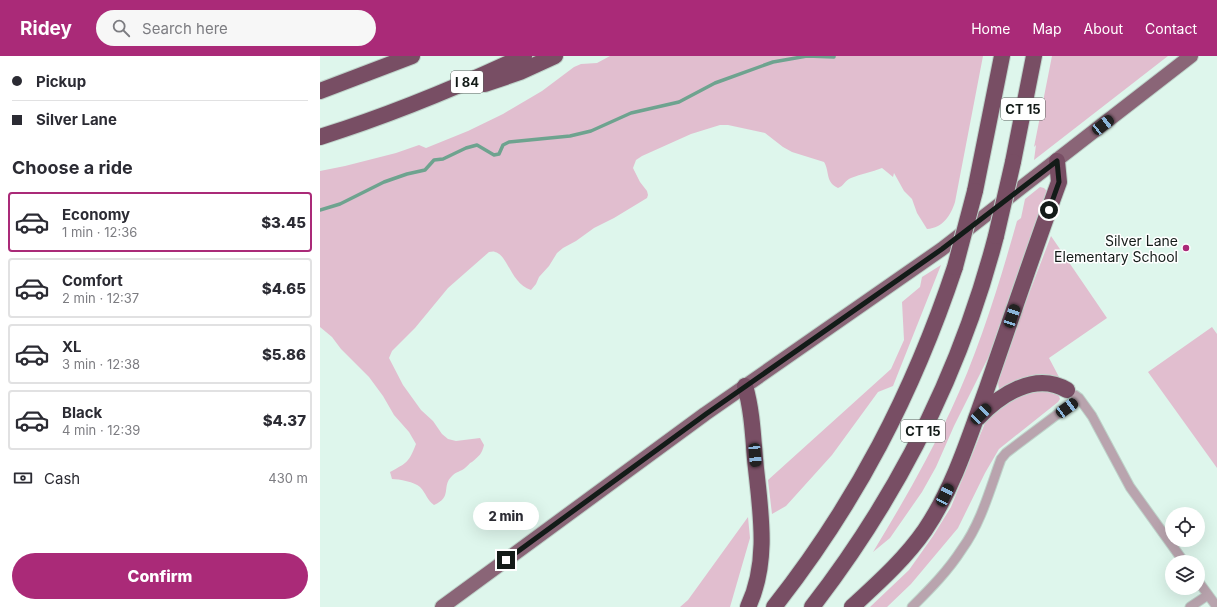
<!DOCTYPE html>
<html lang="en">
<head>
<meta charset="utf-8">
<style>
  :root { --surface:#fff; --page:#f7f7f7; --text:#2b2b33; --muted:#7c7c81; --line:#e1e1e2; --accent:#aa2a78 }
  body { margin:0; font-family:Inter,sans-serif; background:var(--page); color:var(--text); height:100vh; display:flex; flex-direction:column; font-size:15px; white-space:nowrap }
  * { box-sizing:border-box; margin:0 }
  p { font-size:13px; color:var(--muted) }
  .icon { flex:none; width:22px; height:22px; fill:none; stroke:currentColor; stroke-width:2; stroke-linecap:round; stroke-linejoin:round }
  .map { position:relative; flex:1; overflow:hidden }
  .drawer { display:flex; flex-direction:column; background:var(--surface); width:320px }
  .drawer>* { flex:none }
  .banner { display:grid; align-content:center; height:88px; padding:0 12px; background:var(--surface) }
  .buttons { position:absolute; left:845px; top:451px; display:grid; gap:8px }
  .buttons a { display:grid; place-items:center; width:40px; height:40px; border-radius:50%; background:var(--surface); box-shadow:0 4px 16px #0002; font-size:20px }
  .end { position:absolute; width:18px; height:18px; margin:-9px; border:5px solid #131b18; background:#fff; box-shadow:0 0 0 2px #fff }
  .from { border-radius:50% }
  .bubble { position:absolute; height:28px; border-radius:14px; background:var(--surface); box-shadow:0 4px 16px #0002; font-size:13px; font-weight:800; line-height:28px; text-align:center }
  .car { position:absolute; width:12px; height:24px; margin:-12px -6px; border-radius:5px; box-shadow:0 0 3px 1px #0007; background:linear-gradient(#222 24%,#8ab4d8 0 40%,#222 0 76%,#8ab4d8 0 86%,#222 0) }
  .banner b { display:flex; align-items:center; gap:14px; height:38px; font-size:15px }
  .banner b+b { border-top:1px solid var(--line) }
  .banner i { width:10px; height:10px; background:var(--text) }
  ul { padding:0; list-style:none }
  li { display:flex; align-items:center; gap:12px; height:60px; margin:0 8px 6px; padding:0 4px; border:2px solid var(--line); border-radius:4px }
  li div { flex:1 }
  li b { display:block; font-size:15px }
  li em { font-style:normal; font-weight:800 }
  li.on { border-color:var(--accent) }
  li>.icon { width:36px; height:36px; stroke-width:1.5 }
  h2 { padding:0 12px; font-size:18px; line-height:48px }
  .pay { display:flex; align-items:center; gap:10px; height:44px; padding:0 12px; font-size:15px }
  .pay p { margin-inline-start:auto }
  .cta { display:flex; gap:8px; margin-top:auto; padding:8px 12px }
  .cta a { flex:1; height:46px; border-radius:24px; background:var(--accent); color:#fff; font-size:16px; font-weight:800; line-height:46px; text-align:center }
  header { display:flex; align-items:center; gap:24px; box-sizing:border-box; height:56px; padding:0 20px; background:var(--accent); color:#fff }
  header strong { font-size:19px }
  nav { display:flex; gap:22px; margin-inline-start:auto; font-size:14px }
  .search { width:280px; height:36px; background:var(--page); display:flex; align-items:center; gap:10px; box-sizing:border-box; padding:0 14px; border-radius:22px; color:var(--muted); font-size:15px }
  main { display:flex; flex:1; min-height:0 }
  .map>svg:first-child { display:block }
  .green { fill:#e1becf }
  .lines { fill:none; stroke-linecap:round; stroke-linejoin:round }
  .stream { stroke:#6ea38f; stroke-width:3.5 }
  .street-casing { stroke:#bed3ca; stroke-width:11 }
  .primary-casing { stroke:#bed3ca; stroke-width:16 }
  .highway-casing { stroke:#bed3ca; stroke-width:18 }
  .street { stroke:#b9a4ae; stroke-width:9 }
  .primary { stroke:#8a6577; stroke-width:14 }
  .highway { stroke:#784e64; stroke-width:16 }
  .highway-bridge-casing { stroke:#bed3ca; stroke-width:18; stroke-linecap:butt }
  .highway-bridge { stroke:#784e64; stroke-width:16 }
  .route { stroke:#131b18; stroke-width:5 }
  .poi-dot { fill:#aa2a78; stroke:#fff; stroke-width:1.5 }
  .labels { text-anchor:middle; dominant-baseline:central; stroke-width:3; stroke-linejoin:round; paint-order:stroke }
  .shield { fill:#fff; stroke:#5a5f5d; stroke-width:1 }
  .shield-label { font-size:13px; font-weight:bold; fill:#131b18 }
  .poi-label { font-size:14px; fill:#131b18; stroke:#fff; text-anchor:end }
</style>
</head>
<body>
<header>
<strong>Ridey</strong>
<div class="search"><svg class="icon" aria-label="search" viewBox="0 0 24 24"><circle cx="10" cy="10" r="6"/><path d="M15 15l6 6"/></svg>Search here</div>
<nav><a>Home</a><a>Map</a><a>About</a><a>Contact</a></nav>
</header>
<main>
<section class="drawer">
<div class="banner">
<b><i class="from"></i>Pickup</b>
<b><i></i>Silver Lane</b>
</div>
<h2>Choose a ride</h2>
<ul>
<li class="on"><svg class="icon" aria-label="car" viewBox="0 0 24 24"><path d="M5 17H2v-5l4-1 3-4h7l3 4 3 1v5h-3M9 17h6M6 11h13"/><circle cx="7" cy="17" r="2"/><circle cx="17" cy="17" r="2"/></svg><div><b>Economy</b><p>1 min · 12:36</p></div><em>$3.45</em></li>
<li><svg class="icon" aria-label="car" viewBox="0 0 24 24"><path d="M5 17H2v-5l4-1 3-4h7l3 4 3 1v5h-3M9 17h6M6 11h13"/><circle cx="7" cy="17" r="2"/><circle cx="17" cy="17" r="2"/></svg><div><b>Comfort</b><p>2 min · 12:37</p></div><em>$4.65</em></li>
<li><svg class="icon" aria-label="car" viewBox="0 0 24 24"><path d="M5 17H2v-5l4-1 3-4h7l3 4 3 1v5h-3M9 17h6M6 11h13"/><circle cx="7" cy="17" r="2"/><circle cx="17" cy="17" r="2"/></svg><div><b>XL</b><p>3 min · 12:38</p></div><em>$5.86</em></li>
<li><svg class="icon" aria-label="car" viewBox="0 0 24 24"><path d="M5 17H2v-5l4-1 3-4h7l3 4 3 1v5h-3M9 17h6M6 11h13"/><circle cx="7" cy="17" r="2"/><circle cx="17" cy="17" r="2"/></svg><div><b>Black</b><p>4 min · 12:39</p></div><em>$4.37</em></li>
</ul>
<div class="pay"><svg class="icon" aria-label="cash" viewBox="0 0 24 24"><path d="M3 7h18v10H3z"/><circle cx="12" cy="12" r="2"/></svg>Cash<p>430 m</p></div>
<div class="cta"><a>Confirm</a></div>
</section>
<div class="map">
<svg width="897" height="551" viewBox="0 0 897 551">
  <rect width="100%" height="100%" fill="#def6ec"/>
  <path class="green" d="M290,0H663L635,146C631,159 623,172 607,173L597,157L592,143L584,135L574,117L573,121L562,112C552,116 541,118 531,122C525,124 524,130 518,132C505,126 510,116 504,106L472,96L463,91L445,77L408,69H400L371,78L322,100L316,104L313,112L320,126L327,135L328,139L327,142L294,162L274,172L256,185L243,192L237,197L229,210L219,221L216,228L211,234C191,228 188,199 175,196C173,195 171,196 169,196L128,232L95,272L72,295L69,302L83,329L101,354L113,365L122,378L128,383L136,385L160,382L164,389C162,398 159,400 152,406C149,407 148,410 145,412C142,415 135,416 132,420C121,430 133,441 114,449C107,444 106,437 100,431C95,426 79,423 72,423L70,416C87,407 89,406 96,388L89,376L74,359L63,340L49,321L21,293L12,281L0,271V115L25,110L76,97L99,89L106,92L148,75L183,58L222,35L254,11L261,8L277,7Z
    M732,0H848L714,104L716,89L714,91Z
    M720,131L724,132L730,138L680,278L634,370L616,411L602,436L570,482L553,496C581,450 608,403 631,354C659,294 679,229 697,165L701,162L705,143Z
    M731,180L787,262L729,302L739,321H717L695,327L679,334L678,326L692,282Z
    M621,209L573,330L558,336L512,399L466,450L452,458L448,424L571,313L584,284L582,246L600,231L602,221Z
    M892,271L897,278V412L828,316Z
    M726,333L738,338L740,343L738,346L679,393L665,417L638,472L591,528L567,551H550L589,514L613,480L631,451L667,362L696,340Z
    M428,461L430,482L410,551H360L368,544Z"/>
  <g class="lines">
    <path class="stream" d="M0,154L20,148L64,126L87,118L105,114L114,104L123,103L146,92L157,89L174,99L179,98L183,89L189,86L250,80L271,75L311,57L359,46L395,27L453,6L487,0L514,1V0"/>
    <defs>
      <path id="street" d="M755,339L759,342L772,360L810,431L864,506
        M878,525L897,551
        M592,551C610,533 628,515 642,493C661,467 670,433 681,403L686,397L759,342
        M870,551L888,539"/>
      <path id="primary" d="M122,551L385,358L622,193L871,0"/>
      <path id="highway" d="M165,28L200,16L235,0
        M0,35L92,0
        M0,81C70,59 138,31 204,0
        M693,106L714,0
        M655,135L682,0
        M425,330C432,354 433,379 435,403C440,453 450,504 428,551
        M658,362C680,339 715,315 747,334
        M454,551C536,447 593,337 635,211
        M492,551C577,441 641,315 676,180
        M532,551C558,527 585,503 605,474C634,431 649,381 667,332C691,263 714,194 739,126L737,105"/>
    </defs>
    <use href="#street" class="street-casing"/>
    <use href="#primary" class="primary-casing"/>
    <use href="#highway" class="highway-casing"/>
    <use href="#street" class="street"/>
    <use href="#primary" class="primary"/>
    <use href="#highway" class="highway"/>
    <defs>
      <path id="highway-bridge" d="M676,180L693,106
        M635,211L655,135"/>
    </defs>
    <use href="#highway-bridge" class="highway-bridge-casing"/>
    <use href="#highway-bridge" class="highway-bridge"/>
  </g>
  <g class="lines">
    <path class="route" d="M186,504L386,358L622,193L737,105L739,126L729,154"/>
  </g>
  <circle class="poi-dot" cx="866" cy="192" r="4"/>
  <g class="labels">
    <g class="shield">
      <rect x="131" y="15" width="32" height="22" rx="3"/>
      <rect x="681" y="42" width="44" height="22" rx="3"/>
      <rect x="581" y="364" width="44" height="22" rx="3"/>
    </g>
    <g class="shield-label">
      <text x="147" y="26">I 84</text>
      <text x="703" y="53">CT 15</text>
      <text x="603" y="375">CT 15</text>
    </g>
    <g class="poi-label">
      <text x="858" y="184">Silver Lane<tspan x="858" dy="16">Elementary School</tspan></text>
    </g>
  </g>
</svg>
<div class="buttons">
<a><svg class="icon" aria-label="locate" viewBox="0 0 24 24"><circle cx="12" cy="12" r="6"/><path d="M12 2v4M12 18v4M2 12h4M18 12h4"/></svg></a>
<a><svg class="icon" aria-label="layers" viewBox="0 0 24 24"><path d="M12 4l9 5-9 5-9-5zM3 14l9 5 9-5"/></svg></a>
</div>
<i class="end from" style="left:729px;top:154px"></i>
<i class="end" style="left:186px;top:504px"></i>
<div class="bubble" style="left:153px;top:446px;width:66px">2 min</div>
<i class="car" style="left:783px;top:69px;rotate:52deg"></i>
<i class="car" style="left:692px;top:260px;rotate:19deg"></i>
<i class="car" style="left:747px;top:352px;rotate:54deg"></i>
<i class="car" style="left:661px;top:358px;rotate:45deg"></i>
<i class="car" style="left:435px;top:399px;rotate:175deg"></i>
<i class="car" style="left:625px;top:439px;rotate:26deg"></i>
</div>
</main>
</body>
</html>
